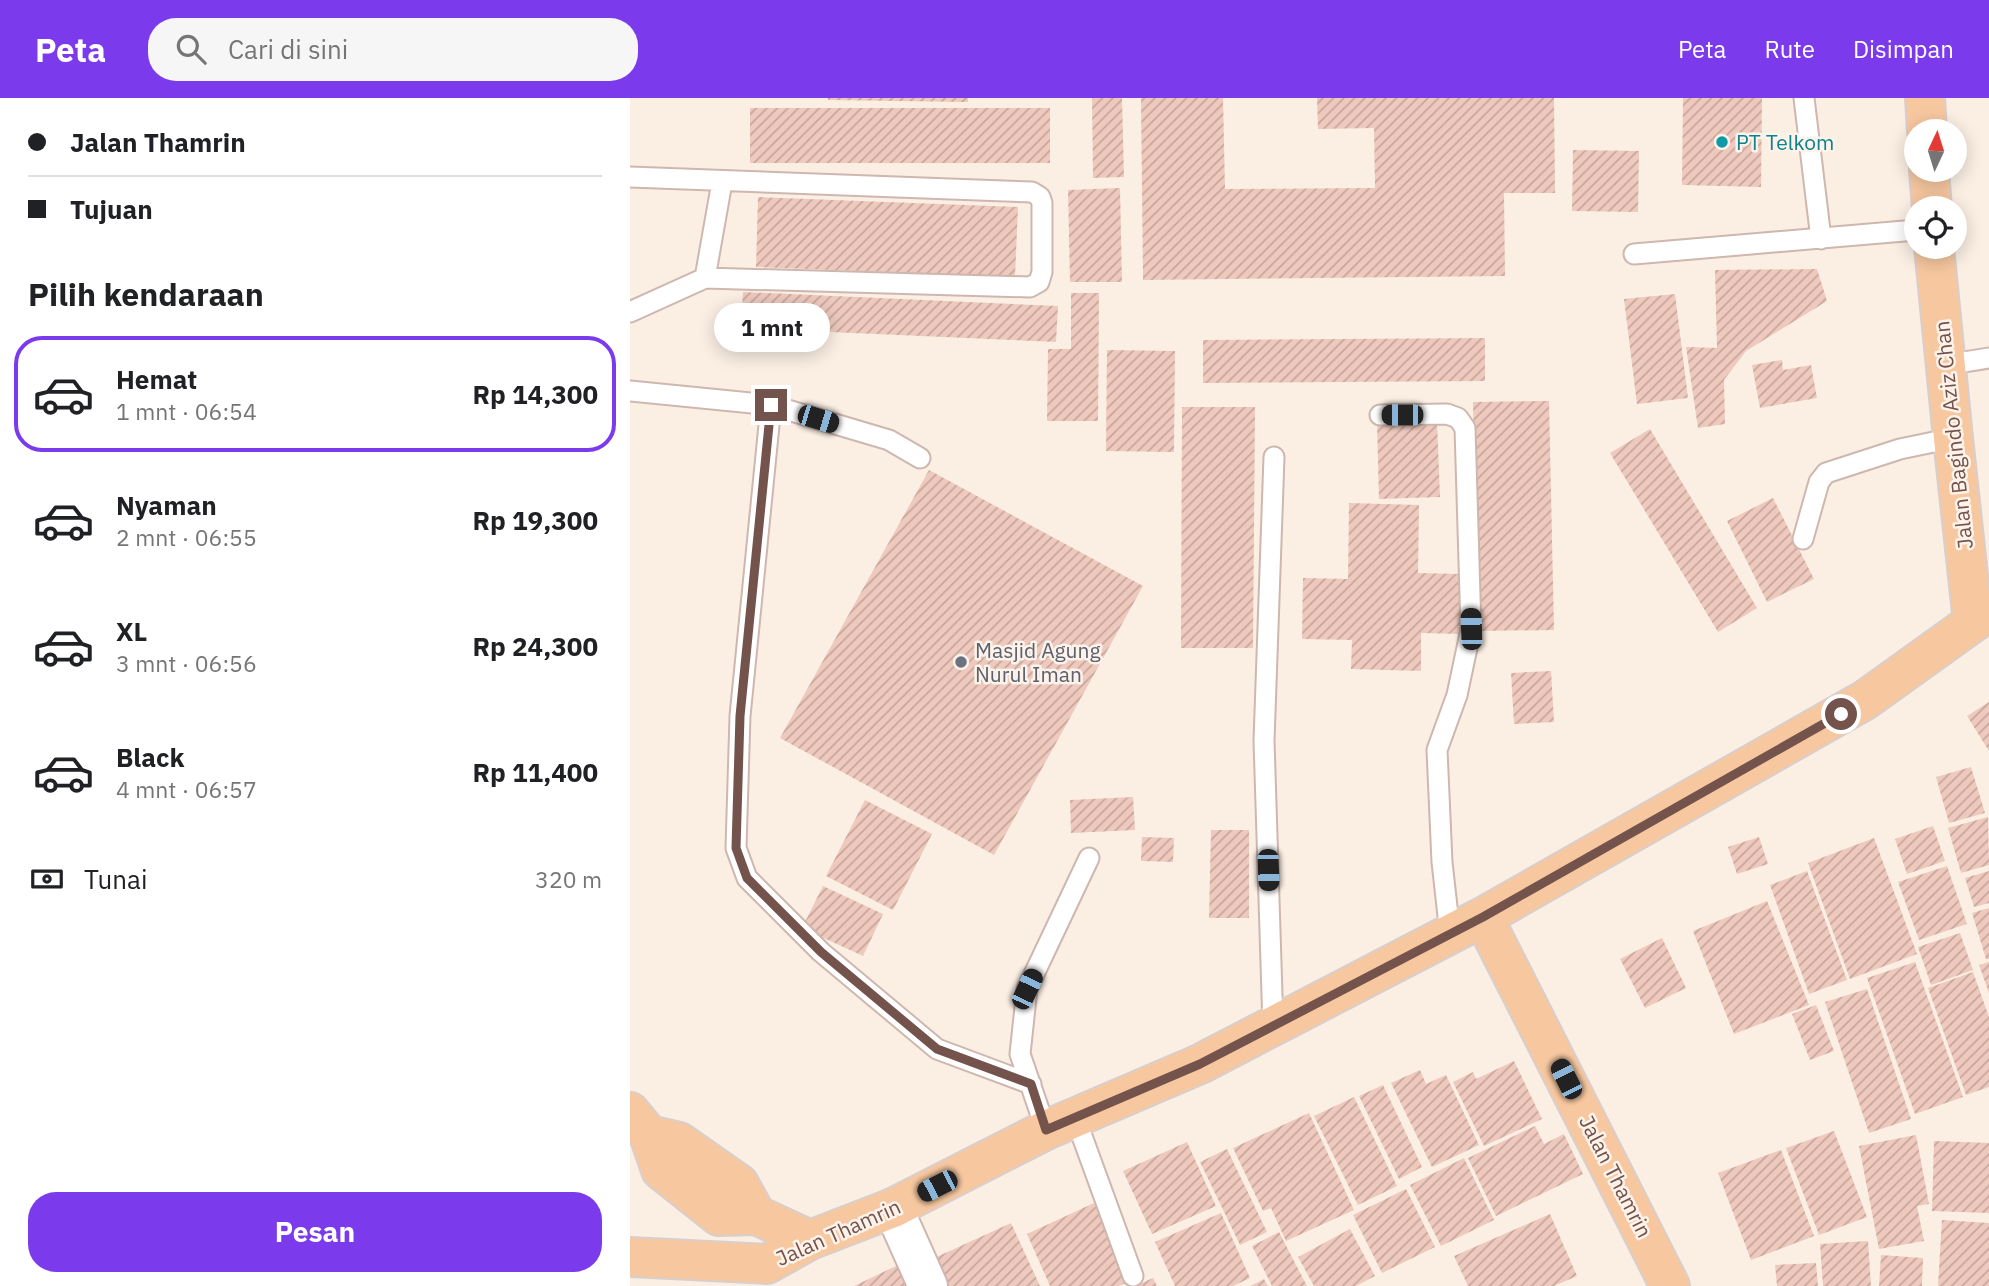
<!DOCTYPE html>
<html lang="id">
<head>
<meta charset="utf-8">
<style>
  :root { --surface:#fff; --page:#f6f6f6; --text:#202124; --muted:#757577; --line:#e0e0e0; --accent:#7c3aed }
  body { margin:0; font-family:"IBM Plex Sans",sans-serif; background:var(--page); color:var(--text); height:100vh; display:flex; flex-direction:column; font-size:26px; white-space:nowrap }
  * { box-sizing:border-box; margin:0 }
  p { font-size:23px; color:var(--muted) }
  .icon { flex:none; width:38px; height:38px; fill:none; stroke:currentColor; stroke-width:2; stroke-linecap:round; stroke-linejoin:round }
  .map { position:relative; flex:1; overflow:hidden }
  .drawer { display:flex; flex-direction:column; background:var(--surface); width:630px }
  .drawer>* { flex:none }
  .hud { display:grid; align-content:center; height:154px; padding:0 28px; background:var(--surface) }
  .needle { width:46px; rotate:4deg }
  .controls { position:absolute; left:1274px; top:21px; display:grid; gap:14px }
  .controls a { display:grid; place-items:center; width:63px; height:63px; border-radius:50%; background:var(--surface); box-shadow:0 4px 18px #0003; font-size:35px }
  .end { position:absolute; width:32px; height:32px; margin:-16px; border:9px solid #73534b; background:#fff; box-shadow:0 0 0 4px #fff }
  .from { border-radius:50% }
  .bubble { position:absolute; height:49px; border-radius:24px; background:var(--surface); box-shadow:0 4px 18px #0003; font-size:23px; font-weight:700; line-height:49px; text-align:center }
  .car { position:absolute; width:21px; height:42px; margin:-21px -10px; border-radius:9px; box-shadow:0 0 5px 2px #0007; background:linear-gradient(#222 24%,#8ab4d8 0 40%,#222 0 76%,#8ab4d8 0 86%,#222 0) }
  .hud b { display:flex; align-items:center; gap:24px; height:66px; font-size:26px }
  .hud b+b { border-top:2px solid var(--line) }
  .hud i { width:18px; height:18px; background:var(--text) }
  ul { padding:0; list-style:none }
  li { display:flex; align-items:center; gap:21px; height:116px; margin:0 14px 10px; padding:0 14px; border:4px solid transparent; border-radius:28px }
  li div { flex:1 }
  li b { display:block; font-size:26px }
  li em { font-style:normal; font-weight:700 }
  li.active { border-color:var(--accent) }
  li>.icon { width:63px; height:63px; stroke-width:1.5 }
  h2 { padding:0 28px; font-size:32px; line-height:84px }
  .pay { display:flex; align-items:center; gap:18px; height:77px; padding:0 28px; font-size:26px }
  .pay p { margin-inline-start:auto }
  .action { display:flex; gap:14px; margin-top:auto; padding:14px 28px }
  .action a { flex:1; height:80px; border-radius:28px; background:var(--accent); color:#fff; font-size:28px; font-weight:700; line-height:80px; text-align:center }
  header { display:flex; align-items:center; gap:42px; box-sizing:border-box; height:98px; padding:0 35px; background:var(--accent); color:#fff }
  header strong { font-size:33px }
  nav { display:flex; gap:38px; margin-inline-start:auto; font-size:24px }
  .search { width:490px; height:63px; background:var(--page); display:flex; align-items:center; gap:18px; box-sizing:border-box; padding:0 24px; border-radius:28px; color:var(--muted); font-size:26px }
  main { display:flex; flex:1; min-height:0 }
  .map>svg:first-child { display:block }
  .building { fill:url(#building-hatch) }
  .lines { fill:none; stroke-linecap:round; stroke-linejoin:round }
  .service-casing { stroke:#ceb7ae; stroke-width:23 }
  .minor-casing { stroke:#ceb7ae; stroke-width:42 }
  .primary-casing { stroke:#d8cfcd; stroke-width:42 }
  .service { stroke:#fff; stroke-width:19 }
  .minor { stroke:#fff; stroke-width:38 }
  .primary { stroke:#f7c8a0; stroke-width:38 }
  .route { stroke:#73534b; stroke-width:9 }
  .culture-dot { fill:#0f9aa8; stroke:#fef3ea; stroke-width:2.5 }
  .worship-dot { fill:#6b7280; stroke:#fef3ea; stroke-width:2.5 }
  .labels { text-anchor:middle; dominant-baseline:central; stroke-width:5; stroke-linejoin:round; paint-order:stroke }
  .culture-label { font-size:21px; fill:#0d838f; stroke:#fef3ea; text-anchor:start }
  .street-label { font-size:21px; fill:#73534b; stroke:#fef3ea }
  .worship-label { font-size:21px; fill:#5b616d; stroke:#fef3ea; text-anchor:start }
</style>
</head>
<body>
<header>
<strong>Peta</strong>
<div class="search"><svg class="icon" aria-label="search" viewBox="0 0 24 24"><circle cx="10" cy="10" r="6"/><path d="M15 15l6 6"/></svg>Cari di sini</div>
<nav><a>Peta</a><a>Rute</a><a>Disimpan</a></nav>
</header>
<main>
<section class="drawer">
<div class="hud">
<b><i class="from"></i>Jalan Thamrin</b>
<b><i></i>Tujuan</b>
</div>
<h2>Pilih kendaraan</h2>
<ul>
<li class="active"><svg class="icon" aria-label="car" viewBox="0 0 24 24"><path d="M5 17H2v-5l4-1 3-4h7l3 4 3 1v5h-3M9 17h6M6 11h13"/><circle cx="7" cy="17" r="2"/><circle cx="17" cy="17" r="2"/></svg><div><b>Hemat</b><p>1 mnt · 06:54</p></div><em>Rp 14,300</em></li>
<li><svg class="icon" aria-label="car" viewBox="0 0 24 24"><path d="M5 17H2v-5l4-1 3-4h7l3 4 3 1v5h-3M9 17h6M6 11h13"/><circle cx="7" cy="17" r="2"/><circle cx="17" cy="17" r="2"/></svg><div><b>Nyaman</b><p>2 mnt · 06:55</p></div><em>Rp 19,300</em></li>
<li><svg class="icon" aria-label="car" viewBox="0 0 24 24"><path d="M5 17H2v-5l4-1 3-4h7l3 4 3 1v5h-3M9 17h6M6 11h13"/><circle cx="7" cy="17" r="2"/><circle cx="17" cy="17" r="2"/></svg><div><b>XL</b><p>3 mnt · 06:56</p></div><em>Rp 24,300</em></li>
<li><svg class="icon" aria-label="car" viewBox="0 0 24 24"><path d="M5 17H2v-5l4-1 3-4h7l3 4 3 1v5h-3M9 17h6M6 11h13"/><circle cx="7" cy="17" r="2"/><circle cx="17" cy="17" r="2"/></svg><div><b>Black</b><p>4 mnt · 06:57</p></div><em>Rp 11,400</em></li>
</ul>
<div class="pay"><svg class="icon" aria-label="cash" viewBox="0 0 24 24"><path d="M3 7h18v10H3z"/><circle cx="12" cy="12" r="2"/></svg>Tunai<p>320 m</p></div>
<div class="action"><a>Pesan</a></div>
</section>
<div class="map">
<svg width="1359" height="1188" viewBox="0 0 1359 1188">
  <defs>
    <pattern id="building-hatch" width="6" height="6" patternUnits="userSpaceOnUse" patternTransform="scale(1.75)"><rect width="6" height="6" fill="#efc9bd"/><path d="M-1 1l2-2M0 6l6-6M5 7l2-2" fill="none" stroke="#c6a69c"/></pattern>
  </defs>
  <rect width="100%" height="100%" fill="#fbefe4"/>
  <path class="building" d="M198,0H338V4L198,2Z
    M462,0H492L494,79L463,80Z
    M511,0H593L595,91L745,90L744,30L688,31L687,0H924L925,95H874L875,178L513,182Z
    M1053,0H1132L1131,89L1052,87Z
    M120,10H420V65H120Z
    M943,52L1009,53L1008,114L942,113Z
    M490,90L492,184H440L438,92Z
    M128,99L388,109L385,179L126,169Z
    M1187,171L1197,203L1116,253L1094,282L1095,326L1068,330L1056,249L1087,250L1085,172Z
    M113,194L428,208L426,244L111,230Z
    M441,195H469L468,323H417L418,251H441Z
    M1045,196L1058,300L1007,306L994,201Z
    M855,240V283L573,285V242Z
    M477,252L545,253L544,354L476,353Z
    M1152,262L1153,272L1181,267L1187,300L1130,310L1122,267Z
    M919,303L924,532L848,533L843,304Z
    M552,309H625L623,550H551Z
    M807,323L810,399L749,401L747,325Z
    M1020,331L1127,510L1088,534L980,355Z
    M299,372L513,488L364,757L150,640Z
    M1143,400L1184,481L1137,504L1097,423Z
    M719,405L789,407L788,475L831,476L830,536L791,535V573L721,571L722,542L672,541L673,480L718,481Z
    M921,573L924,624L884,626L881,575Z
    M1359,604V653L1337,618Z
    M1341,669L1355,715L1319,725L1306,679Z
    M503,699L505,732L441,735L440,702Z
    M235,702L302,736L263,812L196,778Z
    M1358,719L1359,767L1331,775L1318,730Z
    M1303,728L1315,763L1277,776L1265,741Z
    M581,732H619V820H579Z
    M512,739L544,740L543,764L511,763Z
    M1129,739L1138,766L1107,776L1098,749Z
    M1244,740L1287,856L1220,881L1178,765Z
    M1317,768L1337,826L1289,842L1268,784Z
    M1177,773L1217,882L1179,896L1140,787Z
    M1359,773V805L1344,809L1335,780Z
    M193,788L253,816L233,858L172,830Z
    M1137,803L1179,907L1104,936L1063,833Z
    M1359,810V861H1356L1342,815Z
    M1330,835L1343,872L1301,887L1288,849Z
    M1032,840L1056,890L1015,910L990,861Z
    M1285,864L1333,999L1285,1016L1237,880Z
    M1359,864V895L1349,867Z
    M1343,874L1359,919V989L1336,997L1298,890Z
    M1237,891L1281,1021L1239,1035L1195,904Z
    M1186,907L1204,953L1180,962L1162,916Z
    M884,963L912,1021L854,1048L823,984L843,974L846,981Z
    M790,972L796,986L816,977L849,1047L802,1069L761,985Z
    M753,987L792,1069L769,1081L729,998Z
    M724,999L767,1088L728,1107L684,1018Z
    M679,1015L724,1112L656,1143L641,1110L633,1113L603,1050Z
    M905,1028L914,1046L934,1036L953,1076L866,1118L838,1060Z
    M1204,1033L1237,1119L1189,1137L1156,1050Z
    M1286,1037L1299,1106L1287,1108L1294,1143L1249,1151L1229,1048Z
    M1304,1043L1359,1045V1115L1302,1113Z
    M557,1044L586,1108L522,1136L493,1073Z
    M597,1051L637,1134L610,1147L570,1064Z
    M1151,1052L1184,1138L1121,1162L1088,1075Z
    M834,1060L864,1122L811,1148L780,1087Z
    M776,1091L805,1149L752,1175L723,1117Z
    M464,1105L500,1183L489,1188H420L397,1136Z
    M591,1115L620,1180L603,1188H545L525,1144Z
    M920,1116L947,1178L924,1188H838L824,1158Z
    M1312,1122L1359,1125V1188H1308Z
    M381,1125L410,1188H311L300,1162Z
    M720,1131L745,1178L726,1188H684L668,1159Z
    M649,1134L677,1188H642L622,1148Z
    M1238,1143L1241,1188H1193L1190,1146Z
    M1251,1157L1293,1160L1292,1188H1249Z
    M1186,1165L1188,1188H1147L1145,1167Z
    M270,1166L280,1188H224Z
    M523,1180L527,1188H505Z
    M634,1181L638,1188H620Z"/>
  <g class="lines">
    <defs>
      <path id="service" d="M1174,0L1191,141
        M0,79L402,94L410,99L412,105V174L409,184L400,189L75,180L0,214
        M1004,156L1286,132
        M75,180L92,84
        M1315,267L1359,260
        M0,293L141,307L259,342L290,360
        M141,307L110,618L106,750L117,780L191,854L307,951L401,986
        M750,317L817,316L828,320L835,330L841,531L827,597L807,652L812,764L820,836
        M1173,441L1189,384L1196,375L1270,351L1323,340
        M643,928L634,643L644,359
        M445,1019L503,1178
        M416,1032L390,956L397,891L459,760"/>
      <path id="minor" d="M263,1110L298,1188"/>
      <path id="primary" d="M1295,0L1297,33
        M1299,72L1302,110
        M1304,149L1323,340L1343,524
        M853,819L1040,1188
        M0,1014L19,1037L31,1072L89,1118L126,1117L180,1142
        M19,1037L49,1044L109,1086L126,1117
        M0,1159L137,1166L180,1142L263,1110L416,1032L570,966L853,819L1235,602L1359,513"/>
    </defs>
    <use href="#service" class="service-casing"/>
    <use href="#minor" class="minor-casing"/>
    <use href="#primary" class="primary-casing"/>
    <use href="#service" class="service"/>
    <use href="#minor" class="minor"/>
    <use href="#primary" class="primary"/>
  </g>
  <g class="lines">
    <path class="route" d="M141,307L110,618L106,750L117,780L191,854L307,951L401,986L416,1032L570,966L853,819L1211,616"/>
  </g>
  <circle class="culture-dot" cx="1092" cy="44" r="7"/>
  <circle class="worship-dot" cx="331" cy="564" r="7"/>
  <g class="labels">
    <g class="culture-label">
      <text x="1106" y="44">PT Telkom</text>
    </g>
    <g class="street-label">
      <text transform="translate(1323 337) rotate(-96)">Jalan Bagindo Aziz Chan</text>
      <text transform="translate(986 1078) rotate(63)">Jalan Thamrin</text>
      <text transform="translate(208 1134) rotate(-24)">Jalan Thamrin</text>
    </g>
    <g class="worship-label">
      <text x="345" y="552">Masjid Agung<tspan x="345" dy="24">Nurul Iman</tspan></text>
    </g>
  </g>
</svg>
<div class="controls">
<a><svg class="needle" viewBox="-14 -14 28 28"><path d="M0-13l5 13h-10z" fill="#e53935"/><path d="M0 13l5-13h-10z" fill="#757577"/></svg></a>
<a><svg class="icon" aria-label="locate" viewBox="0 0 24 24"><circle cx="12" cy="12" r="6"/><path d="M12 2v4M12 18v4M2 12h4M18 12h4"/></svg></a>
</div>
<i class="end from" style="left:1211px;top:616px"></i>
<i class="end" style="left:141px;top:307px"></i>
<div class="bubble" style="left:84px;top:205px;width:116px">1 mnt</div>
<i class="car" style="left:772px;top:317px;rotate:270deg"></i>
<i class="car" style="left:188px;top:321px;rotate:107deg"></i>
<i class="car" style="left:841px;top:531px;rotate:358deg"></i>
<i class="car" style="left:638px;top:772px;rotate:178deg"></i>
<i class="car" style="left:397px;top:891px;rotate:25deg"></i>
<i class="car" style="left:936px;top:981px;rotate:333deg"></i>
<i class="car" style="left:307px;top:1088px;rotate:243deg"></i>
</div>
</main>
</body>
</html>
